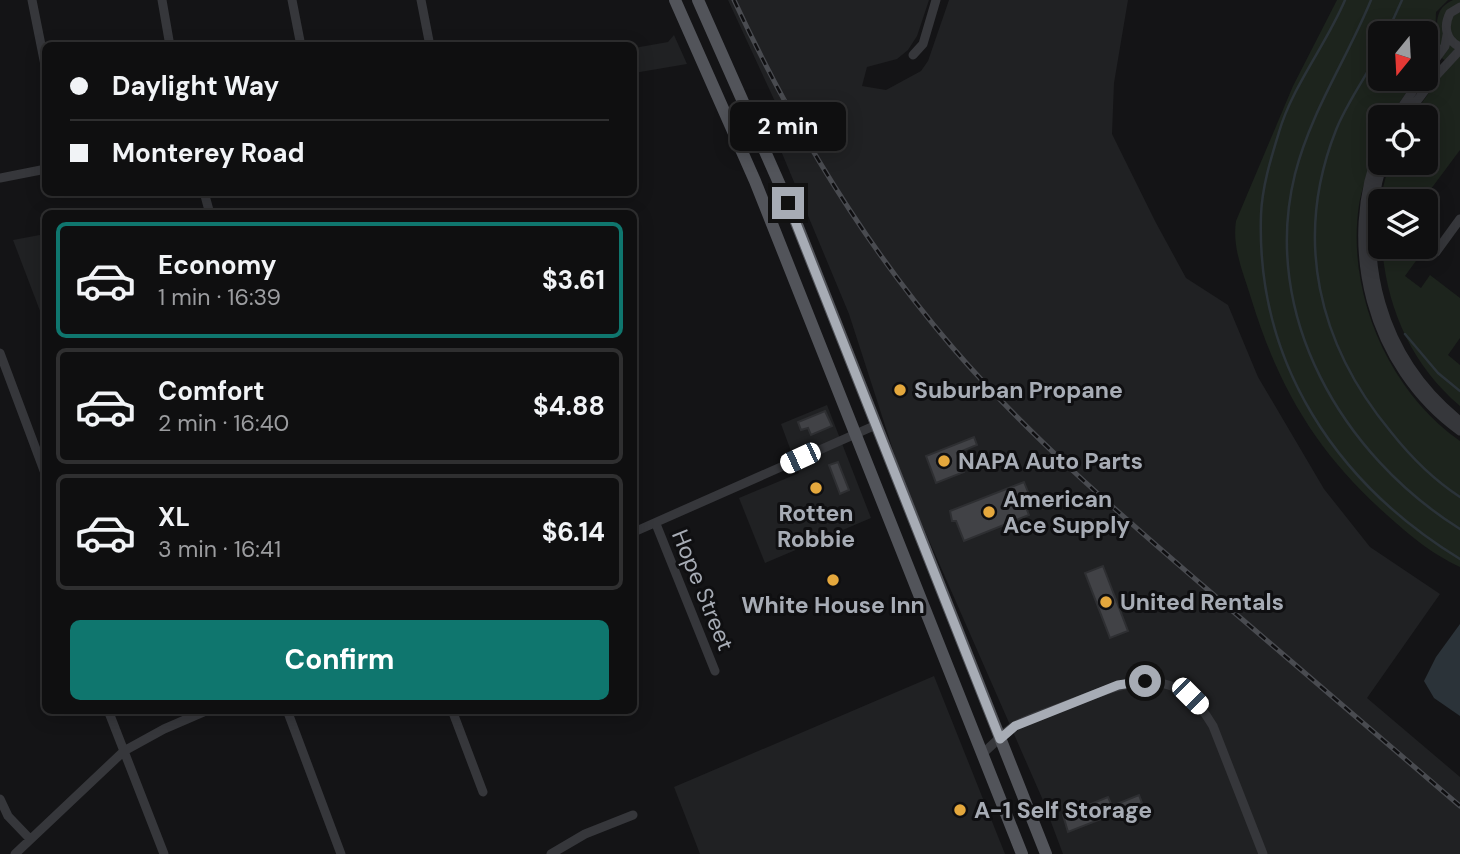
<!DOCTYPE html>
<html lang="en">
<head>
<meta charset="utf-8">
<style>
  :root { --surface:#0f0f10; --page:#1d1d1e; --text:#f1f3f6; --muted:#9b9c9f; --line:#2f2f30; --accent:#0f766e }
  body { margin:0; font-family:"DM Sans",sans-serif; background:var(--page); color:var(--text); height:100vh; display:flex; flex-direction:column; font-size:26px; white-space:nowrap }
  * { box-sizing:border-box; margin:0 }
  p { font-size:23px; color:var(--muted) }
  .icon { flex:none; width:38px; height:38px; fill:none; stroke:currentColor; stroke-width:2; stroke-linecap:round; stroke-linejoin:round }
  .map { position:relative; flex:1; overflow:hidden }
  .sheet { position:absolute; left:42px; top:210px; width:595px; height:504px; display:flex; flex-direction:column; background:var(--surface); border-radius:10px; box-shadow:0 4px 18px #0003,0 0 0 2px var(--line) }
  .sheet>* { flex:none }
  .banner { position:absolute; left:42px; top:42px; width:595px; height:154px; border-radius:10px; box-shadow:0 4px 18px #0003,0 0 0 2px var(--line); display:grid; align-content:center; height:154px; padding:0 28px; background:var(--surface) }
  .needle { width:46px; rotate:198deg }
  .buttons { position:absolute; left:1368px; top:21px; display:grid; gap:14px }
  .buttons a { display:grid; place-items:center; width:70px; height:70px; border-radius:10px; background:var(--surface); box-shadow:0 4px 18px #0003,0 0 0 2px var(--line); font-size:35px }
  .end { position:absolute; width:32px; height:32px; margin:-16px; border:9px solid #a7acb5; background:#111; box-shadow:0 0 0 4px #111 }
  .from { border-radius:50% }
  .bubble { position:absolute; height:49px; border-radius:10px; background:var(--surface); box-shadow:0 4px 18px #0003,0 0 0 2px var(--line); font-size:23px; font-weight:700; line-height:49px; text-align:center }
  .car { position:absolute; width:21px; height:42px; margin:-21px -10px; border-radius:9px; box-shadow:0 0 5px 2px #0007; background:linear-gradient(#fff 24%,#345 0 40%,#fff 0 76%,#345 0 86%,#fff 0) }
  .banner b { display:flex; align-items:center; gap:24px; height:66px; font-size:26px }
  .banner b+b { border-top:2px solid var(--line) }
  .banner i { width:18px; height:18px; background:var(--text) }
  ul { padding:12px 0 0; list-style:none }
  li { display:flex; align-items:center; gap:21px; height:116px; margin:0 14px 10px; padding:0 14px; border:4px solid var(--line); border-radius:10px }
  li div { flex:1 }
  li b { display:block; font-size:26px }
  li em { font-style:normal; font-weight:700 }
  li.selected { border-color:var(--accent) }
  li>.icon { width:63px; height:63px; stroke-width:1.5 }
  .primary-button { display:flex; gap:14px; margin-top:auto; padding:14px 28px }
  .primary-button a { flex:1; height:80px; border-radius:10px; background:var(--accent); color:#fff; font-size:28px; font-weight:700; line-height:80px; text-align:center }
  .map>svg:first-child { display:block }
  .built { fill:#202123 }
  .green { fill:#1d241d }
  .water { fill:#2b3339 }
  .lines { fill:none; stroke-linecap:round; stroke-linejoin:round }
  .stream { stroke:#2b3339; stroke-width:2.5 }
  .building { fill:#414246; stroke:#2e2f32; stroke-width:2 }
  .minor { stroke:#36373b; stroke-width:9 }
  .major { stroke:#52545a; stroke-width:12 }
  .rail-casing { stroke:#494b50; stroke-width:5 }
  .rail { stroke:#0f0f11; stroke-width:2.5; stroke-dasharray:8; stroke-linecap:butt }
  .route { stroke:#a7acb5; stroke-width:9 }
  .poi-dot { fill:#e5a83d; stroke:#0f0f11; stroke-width:2.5 }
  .labels { text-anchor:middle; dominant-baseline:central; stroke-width:6; stroke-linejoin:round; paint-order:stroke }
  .poi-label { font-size:23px; font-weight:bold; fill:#a7acb5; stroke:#0f0f11; text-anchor:start }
  .street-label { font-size:23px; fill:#a7acb5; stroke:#0f0f11 }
</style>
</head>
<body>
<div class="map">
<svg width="1460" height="854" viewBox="0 0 1460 854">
  <rect width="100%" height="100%" fill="#141416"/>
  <path class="built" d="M728,0H929L917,36L908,50L897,59L867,67L862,86L886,90L921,71L928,61L949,0H1128L1114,83L1112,134L1155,221L1186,278L1228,305L1258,377L1324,489L1370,547L1440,594L1367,698L1460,777V854H1063L1042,798L903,481L849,314L779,146L791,136Z
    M674,35L687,64L634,73V48L668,42Z
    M45,234H46L45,324L13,240Z
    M827,405L871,518L765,563L739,498L799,473L781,424Z
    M934,676L1005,854H700L674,787Z"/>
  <path class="green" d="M1337,0H1448L1436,12L1435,41L1428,49L1433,56L1426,64V33H1381V79H1416L1389,117H1381C1381,145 1364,176 1359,205C1346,292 1388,391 1460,441V567C1429,552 1413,538 1387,515C1317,453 1278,387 1251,298C1243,272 1232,248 1236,221L1293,86Z
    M1453,0H1460V150L1422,201H1381V228L1377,227C1379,205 1383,184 1390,163H1426V117H1412L1449,64L1430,48L1436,42C1438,24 1433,9 1453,0Z
    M1382,247H1426L1405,276L1421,288L1430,275L1460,298V338L1448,355L1460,365V406C1412,365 1387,309 1382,247Z"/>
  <path class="water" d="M1460,624V716L1434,698L1424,681L1436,657Z"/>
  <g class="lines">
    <path class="stream" d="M1345,0C1326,45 1293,85 1279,132C1271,158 1262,187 1261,215C1256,363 1336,483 1460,559
      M1371,0C1347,59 1311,111 1295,174C1260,315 1342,455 1460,529
      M1387,33L1402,0
      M1381,46C1368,75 1348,100 1336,130C1293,239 1318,344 1391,432C1410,456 1434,480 1460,497
      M1405,334L1438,373L1460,391"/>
  </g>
  <path class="building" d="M825,411L832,426L811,435L808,428L801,430L798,422Z
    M974,437L977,445L957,453L964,472L936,483L926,456Z
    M838,462L849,490L840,494L829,465Z
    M1024,482L1034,507L1027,510L1029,515L964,541L956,521H952L950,511Z
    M1103,566L1128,631L1110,638L1085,573Z
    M1139,795L1142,803L1068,832L1063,815L1108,797L1112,806Z"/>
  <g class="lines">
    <path class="minor" d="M32,0L46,70
      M162,0L170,46
      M292,0L301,46
      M421,0L430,46
      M1460,7L1450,13C1443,27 1446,40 1460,47
      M913,55L923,44L936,0
      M1426,72L1445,46L1447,35
      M1395,117L1421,79
      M1405,117L1434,78L1460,50
      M1381,144C1339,244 1371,367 1460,431
      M1383,163C1354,257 1381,358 1460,421
      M0,178L46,169
      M204,192L210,214
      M1436,252L1460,219
      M0,353L46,476
      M656,524L715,671
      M634,532L876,425
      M108,710L164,854
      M287,710L341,854
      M452,710L483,792
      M983,753C994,744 1004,732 1016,725C1035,715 1057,709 1077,701C1133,679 1177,664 1213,726L1263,854
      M0,799L8,816L30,839
      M15,854L124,751L164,729L208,710
      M551,854L585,834L633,815"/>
    <path class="major" d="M675,0L755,181L1022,854
      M698,0L794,217L1046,854"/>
    <defs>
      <path id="rail" d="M734,0C792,125 863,243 953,348C1028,435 1114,509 1201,584C1287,658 1374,732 1460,806"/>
    </defs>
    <use href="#rail" class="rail-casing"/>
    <use href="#rail" class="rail"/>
  </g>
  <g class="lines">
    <path class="route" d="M788,203L1000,739L1015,726L1118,685L1145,681"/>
  </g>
  <g class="poi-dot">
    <circle cx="900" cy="390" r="7"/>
    <circle cx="944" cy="461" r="7"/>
    <circle cx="816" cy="488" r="7"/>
    <circle cx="989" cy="512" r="7"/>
    <circle cx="833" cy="580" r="7"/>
    <circle cx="1106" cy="602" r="7"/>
    <circle cx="960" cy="810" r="7"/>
  </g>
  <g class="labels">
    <g class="poi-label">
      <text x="914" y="390">Suburban Propane</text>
      <text x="958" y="461">NAPA Auto Parts</text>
      <text x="1003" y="499">American<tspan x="1003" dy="26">Ace Supply</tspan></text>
      <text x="816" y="513" text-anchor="middle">Rotten<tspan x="816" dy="26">Robbie</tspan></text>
      <text x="1120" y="602">United Rentals</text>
      <text x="833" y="605" text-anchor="middle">White House Inn</text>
      <text x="974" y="810">A-1 Self Storage</text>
    </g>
    <g class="street-label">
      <text transform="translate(703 590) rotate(68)">Hope Street</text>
    </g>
  </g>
</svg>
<div class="buttons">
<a><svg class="needle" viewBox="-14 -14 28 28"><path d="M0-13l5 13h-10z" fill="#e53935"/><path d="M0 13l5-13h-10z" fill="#9b9c9f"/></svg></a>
<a><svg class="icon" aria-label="locate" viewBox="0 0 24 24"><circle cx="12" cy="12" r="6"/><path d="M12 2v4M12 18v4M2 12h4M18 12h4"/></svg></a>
<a><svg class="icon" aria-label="layers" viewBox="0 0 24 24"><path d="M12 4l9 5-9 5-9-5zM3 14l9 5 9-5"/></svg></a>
</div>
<i class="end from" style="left:1145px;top:681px"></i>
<i class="end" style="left:788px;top:203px"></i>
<div class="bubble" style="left:730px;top:102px;width:116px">2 min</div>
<i class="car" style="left:800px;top:458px;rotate:245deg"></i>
<i class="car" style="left:1190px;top:696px;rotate:135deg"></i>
<div class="banner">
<b><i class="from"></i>Daylight Way</b>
<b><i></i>Monterey Road</b>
</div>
<section class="sheet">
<ul>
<li class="selected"><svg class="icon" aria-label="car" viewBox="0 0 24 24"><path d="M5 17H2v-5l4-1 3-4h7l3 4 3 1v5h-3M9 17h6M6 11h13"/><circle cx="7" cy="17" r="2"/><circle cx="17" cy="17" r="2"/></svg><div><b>Economy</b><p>1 min · 16:39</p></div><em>$3.61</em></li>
<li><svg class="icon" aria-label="car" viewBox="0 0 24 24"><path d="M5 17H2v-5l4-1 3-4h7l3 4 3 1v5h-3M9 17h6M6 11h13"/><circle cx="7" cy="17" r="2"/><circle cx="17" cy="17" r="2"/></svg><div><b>Comfort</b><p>2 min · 16:40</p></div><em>$4.88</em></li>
<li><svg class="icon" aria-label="car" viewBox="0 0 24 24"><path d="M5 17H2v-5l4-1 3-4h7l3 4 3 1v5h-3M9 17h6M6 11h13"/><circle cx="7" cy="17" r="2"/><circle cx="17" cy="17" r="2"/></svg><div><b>XL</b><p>3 min · 16:41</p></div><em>$6.14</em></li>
</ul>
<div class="primary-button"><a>Confirm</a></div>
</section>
</div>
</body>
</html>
